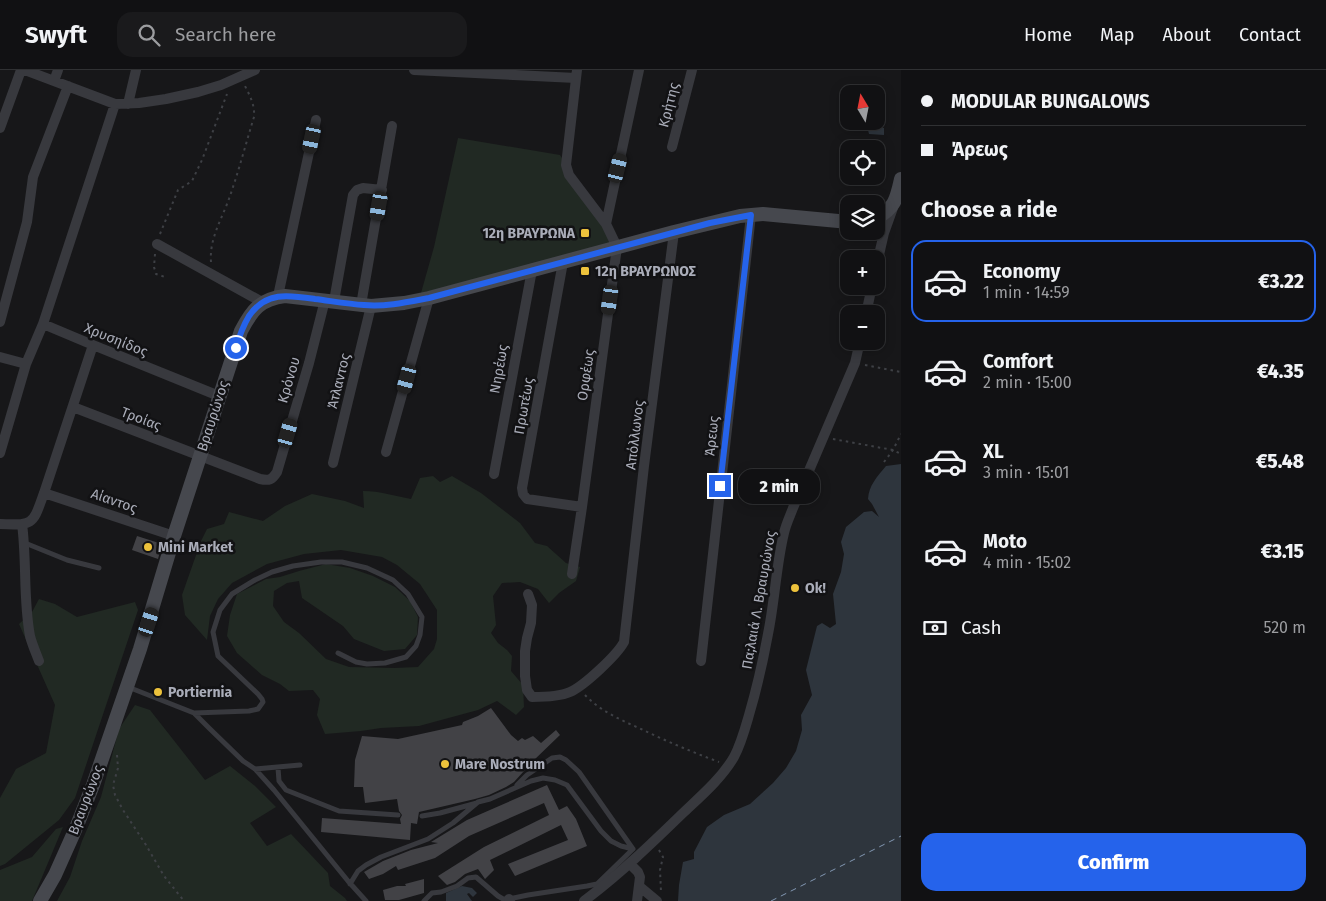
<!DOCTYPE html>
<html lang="en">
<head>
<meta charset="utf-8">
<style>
  :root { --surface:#111113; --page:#1a1a1c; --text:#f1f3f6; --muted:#9c9da0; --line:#303133; --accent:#2563eb }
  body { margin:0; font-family:"Fira Sans",sans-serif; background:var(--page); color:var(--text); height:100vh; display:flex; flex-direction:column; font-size:19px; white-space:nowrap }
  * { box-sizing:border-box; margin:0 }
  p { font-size:16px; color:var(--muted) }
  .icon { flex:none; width:28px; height:28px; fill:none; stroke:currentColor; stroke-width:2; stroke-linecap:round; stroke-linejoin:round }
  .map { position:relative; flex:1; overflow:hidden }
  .side { display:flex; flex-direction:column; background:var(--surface); width:425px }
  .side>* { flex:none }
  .hud { display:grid; align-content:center; height:110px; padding:0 20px; background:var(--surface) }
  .needle { width:32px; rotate:350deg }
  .fabs { position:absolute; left:840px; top:15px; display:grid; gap:10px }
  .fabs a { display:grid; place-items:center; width:45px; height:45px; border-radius:10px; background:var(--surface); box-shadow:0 2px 12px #0003,0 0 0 1px var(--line); font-size:25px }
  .end { position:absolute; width:22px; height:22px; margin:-11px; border:6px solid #2563eb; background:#fff; box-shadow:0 0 0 2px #fff }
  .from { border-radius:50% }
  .bubble { position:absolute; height:35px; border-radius:15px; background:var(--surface); box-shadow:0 2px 12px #0003,0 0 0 1px var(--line); font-size:16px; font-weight:800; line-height:35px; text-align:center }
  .car { position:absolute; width:15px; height:30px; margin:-15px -8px; border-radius:6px; box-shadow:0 0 4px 1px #0007; background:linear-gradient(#222 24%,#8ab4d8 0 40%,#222 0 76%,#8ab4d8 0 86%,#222 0) }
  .hud b { display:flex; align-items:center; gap:18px; height:48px; font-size:19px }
  .hud b+b { border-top:1px solid var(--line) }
  .hud i { width:12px; height:12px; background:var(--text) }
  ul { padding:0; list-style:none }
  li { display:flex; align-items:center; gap:15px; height:82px; margin:0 10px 8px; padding:0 10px; border:2px solid transparent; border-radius:15px }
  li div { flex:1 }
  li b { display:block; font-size:19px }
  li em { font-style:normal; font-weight:800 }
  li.selected { border-color:var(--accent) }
  li>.icon { width:45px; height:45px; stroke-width:1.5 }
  h2 { padding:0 20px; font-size:22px; line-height:60px }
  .pay { display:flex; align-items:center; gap:12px; height:55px; padding:0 20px; font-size:19px }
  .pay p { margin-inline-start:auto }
  .button { display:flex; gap:10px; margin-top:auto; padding:10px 20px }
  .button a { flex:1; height:58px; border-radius:15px; background:var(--accent); color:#fff; font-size:20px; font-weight:800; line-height:58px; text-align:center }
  header { display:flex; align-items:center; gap:30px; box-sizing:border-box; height:70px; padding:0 25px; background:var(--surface); border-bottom:1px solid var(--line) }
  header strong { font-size:24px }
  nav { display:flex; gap:28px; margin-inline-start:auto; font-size:18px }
  .search { width:350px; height:45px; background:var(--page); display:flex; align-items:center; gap:12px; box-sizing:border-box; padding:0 18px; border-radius:15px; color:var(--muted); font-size:19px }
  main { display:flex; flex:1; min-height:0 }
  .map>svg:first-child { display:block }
  .green { fill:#212923 }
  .water { fill:#2e353d }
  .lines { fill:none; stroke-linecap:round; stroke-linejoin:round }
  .ferry { stroke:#8297b2; stroke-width:1; stroke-dasharray:6 5; stroke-linecap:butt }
  .building { fill:#424246 }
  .path { stroke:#3e4045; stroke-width:2; stroke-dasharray:2.5 4; stroke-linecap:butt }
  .lane { stroke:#38393e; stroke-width:5 }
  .street { stroke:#38393e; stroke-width:10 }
  .secondary { stroke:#46484e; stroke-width:14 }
  .route { stroke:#2563eb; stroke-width:6 }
  .poi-dot { fill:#edc23c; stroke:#121214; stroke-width:2 }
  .labels { text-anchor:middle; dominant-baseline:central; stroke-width:5; stroke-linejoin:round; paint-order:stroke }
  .street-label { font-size:14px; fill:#aaadb9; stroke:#121214 }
  .poi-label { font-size:14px; font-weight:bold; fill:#aaadb9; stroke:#121214; text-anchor:start }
</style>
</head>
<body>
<header>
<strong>Swyft</strong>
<div class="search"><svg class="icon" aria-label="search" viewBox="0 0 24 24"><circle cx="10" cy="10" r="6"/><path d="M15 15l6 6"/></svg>Search here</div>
<nav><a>Home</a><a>Map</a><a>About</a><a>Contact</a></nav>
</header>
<main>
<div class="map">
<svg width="901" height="831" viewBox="0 0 901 831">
  <rect width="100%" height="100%" fill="#171719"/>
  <path class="green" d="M458,68L560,85L617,177L419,230L434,177Z
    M433,406L440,412L452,406L481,423L520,453L535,473L547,476L566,493L580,497L576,511L559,523L549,533L538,519L520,512L502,513L493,526L496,555L491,563L498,573L507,580L512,586L511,601L523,615L524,637L516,645L497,631L478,640L419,656L381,658L361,661L325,664L317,645L320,629L313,620L289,621L280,614L262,605L237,583L227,566L230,545L237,524L266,509L280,507L299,501L326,494L350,498L373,506L395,517L410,531L418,547L417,565L405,579L384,581L354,569L343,556L302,528L299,511L287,513L274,521L273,536L284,552L299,563L326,589L349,597L394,598L418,597L434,579L437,569V540L420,514L397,495L382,487L341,480L304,484L267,494L232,513L218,529L210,546L207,570L185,545L182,525L201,471L207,459L224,454L229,442L263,451L285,436L312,424L345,431L364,438L363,421C380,421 395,426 411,429L420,408Z
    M39,529L55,534L77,547L135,532L138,540L75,728L59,750L5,794L0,796V728L16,699L46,683L55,635L19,554L32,542Z
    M135,635L150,640L205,710L230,696L255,716L276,737L250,753L267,776L291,764L328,803L330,816L345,828L347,831H57L70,807L82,771L101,727L119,659Z
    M63,757L32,831H0V800L32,787L56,759Z"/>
  <path class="water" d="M869,57L884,58V65L869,64L868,60Z
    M901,394V831H678L679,815L683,792L694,789V782L707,757L724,745L750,734L773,713L786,698L796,681L802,660L801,645L812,625L806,600L817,556L822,553L830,558L836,554L833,524L841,502L844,484L841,472L846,457L864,442L872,441L879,447L872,434L868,429C869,415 877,407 886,396Z
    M462,816L472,818L477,823L473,827L469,823L467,824L472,831H446V823Z"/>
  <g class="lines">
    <path class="ferry" d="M771,831L901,766"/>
  </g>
  <path class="building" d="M137,466L162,474L158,489L132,480Z
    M491,638L511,665L518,671L522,668L525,670L533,666L541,673L556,660L560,665L533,691L535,695L524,701L514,712L506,717L489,725L475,729L419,742L417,754L411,753L410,770L321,762L322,748L401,754L400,749L402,745L399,741L397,729L365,733L363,717H354L355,690L362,666L398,669L462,655L463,652L478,646Z
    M547,715L559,740L567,736L576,749L587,776L515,806L508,794L568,770L561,755L490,790L494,800L485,809L478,799L465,804L455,812L447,815L438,806L484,777L549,745L544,733L469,766L435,788L398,800L396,796L383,804L369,809L364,802L383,791L411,780L438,773L431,772L467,750Z
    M424,809V823L399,830H385L383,820L397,816H406L405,814Z"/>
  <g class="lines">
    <path class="path" d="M160,164L178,120L192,111L202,90L227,24
      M155,184L154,197L156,204L165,207
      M211,192C209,168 223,147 230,126C239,100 246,73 254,47C255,35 250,26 245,16
      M865,295L901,302
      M833,369L893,380L901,384
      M884,392L893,380L901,364
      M585,625C600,641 621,650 641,659C666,671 692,682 719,692
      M117,685L118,698L113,715L115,725L123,740L146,775L164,806L184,831
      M659,780L663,787L660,800L661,822"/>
    <path class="lane" d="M25,473L67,490L99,498
      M128,617L194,643L209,658L243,691L255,699L274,720L348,811L366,831
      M194,643L249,641L258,639L263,632L262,629L258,624L218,586L213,562L220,540L232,524L255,510L272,502L293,496L321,492H342L367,498L393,510L408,524L422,547L420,565L416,576L406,587L385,593L367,594L356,592L338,583
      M278,698L279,711L286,720L339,741L398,745
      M255,699L300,695
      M517,715L527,705L552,688L560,687L566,690L579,702L633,779
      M422,746L440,743L477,733
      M350,814L358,801L366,795L381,787L428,769L453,753L478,732L490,729L531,711L543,708L555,710L567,715L601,761L611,771L621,776L633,779L597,814L587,816L528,825L509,829H503L498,826L476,807L468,808L457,816L441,822L432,823L424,831"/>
    <path class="street" d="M25,0L115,34L139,33L166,29L198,22L221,15L255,0
      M414,0L576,8
      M54,11L58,0
      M128,34L136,0
      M0,58L21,0
      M672,77L692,0
      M606,154L639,0
      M157,174L262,232
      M563,192L522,418L523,424L527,429L582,437
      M876,198L884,163L894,135
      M278,226L316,50
      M334,231L353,125L357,120L363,118L382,120
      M361,235L392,56
      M866,244L872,216
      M0,252L27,152L33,107L68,16
      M43,254L115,34
      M0,287L26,294L0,383
      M26,294L43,254L93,275L219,326
      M73,337L260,409C269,411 272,410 277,402L309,293L325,230
      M386,382L429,228
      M333,393L371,236
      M494,404L532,200
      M44,423L174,466
      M0,454C35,456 33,453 44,423L93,275
      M22,454C27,491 23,529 30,566C32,574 36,583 39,591
      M572,504L582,437L617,177L606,154L569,105L566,95L577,0
      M528,524L532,535L531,553L527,568L525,581V606L527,620L532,627C542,627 561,626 570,622C584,616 617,585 624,572L644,396L674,162
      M701,591L751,145
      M630,794L638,802L640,807L637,831
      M639,816L657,831
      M509,829L510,831
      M584,831C620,804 651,774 683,743C701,726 721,709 734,687C741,674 745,659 749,645C757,618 763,591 768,564C775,530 776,496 784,463C786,454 790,446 793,438L855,293L860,271"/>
    <path class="secondary" d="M876,148C895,139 897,127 901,109
      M40,831L55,805L76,758L93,715L140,579L174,466L241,261C252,240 260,229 285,226L371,236L404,233L429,228L674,162L740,146L763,144L849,152"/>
  </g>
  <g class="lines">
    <path class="route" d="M236,278C239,267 243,256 249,246C266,221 289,225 315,229C331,231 348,234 364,235C386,237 408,232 429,228L710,153L751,145L720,416"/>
  </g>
  <g class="poi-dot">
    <rect x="580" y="158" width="10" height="10" rx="2.5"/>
    <rect x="580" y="196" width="10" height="10" rx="2.5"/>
    <circle cx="148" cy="477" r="5"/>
    <circle cx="795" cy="518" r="5"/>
    <circle cx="158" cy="622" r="5"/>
    <circle cx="445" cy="694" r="5"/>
  </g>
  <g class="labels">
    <g class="street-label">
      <text transform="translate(669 35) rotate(-76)">Κρήτης</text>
      <text transform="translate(116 270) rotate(22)">Χρυσηίδος</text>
      <text transform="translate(499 299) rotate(-80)">Νηρέως</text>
      <text transform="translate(586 305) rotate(-82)">Ορφέως</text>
      <text transform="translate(289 310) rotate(-74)">Κρόνου</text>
      <text transform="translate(339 311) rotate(-76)">Άτλαντος</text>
      <text transform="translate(524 336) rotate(-80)">Πρωτέως</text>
      <text transform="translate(213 346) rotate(-72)">Βραυρώνος</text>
      <text transform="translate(141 349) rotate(21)">Τροίας</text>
      <text transform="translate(635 365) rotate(-83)">Απόλλωνος</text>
      <text transform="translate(712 366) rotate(-84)">Άρεως</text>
      <text transform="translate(114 431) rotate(19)">Αίαντος</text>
      <text transform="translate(759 530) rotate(-80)">Πα;λαιά Λ. Βραυρώνος</text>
      <text transform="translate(86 730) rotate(-69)">Βραυρώνος</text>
    </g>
    <g class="poi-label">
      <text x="575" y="163" text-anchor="end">12η ΒΡΑΥΡΩΝΑ</text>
      <text x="595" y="201">12η ΒΡΑΥΡΩΝΟΣ</text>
      <text x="158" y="477">Mini Market</text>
      <text x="805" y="518">Ok!</text>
      <text x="168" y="622">Portiernia</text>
      <text x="455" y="694">Mare Nostrum</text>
    </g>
  </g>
</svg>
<div class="fabs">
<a><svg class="needle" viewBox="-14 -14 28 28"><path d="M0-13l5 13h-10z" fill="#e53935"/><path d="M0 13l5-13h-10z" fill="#9c9da0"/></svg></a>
<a><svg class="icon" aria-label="locate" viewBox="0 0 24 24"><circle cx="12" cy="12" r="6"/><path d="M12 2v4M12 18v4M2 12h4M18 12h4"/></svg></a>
<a><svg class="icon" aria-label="layers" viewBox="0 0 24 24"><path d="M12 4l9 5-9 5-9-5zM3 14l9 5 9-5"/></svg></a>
<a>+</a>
<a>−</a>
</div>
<i class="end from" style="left:236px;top:278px"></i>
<i class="end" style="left:720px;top:416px"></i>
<div class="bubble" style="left:738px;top:399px;width:82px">2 min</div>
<i class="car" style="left:312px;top:69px;rotate:192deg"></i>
<i class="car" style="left:618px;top:98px;rotate:14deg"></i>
<i class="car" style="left:379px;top:136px;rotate:190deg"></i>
<i class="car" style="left:610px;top:230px;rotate:188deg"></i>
<i class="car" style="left:407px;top:309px;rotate:195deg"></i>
<i class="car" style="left:288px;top:363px;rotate:16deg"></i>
<i class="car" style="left:149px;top:552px;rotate:18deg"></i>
</div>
<section class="side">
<div class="hud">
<b><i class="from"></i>MODULAR BUNGALOWS</b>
<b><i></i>Άρεως</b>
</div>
<h2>Choose a ride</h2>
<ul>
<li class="selected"><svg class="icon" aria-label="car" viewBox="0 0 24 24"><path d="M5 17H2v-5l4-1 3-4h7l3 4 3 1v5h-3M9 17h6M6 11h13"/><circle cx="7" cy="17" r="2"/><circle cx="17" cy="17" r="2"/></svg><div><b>Economy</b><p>1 min · 14:59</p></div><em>€3.22</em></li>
<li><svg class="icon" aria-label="car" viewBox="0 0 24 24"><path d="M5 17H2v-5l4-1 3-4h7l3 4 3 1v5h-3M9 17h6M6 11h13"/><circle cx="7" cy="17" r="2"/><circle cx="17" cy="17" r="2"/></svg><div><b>Comfort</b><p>2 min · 15:00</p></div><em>€4.35</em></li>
<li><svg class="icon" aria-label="car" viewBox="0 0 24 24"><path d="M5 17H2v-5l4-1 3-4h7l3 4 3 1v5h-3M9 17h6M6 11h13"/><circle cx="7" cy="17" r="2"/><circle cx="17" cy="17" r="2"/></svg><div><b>XL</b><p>3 min · 15:01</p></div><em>€5.48</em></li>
<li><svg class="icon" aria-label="car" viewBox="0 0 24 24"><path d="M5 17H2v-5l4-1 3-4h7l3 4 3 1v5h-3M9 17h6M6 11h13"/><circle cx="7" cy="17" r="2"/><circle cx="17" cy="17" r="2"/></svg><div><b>Moto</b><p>4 min · 15:02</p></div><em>€3.15</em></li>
</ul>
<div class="pay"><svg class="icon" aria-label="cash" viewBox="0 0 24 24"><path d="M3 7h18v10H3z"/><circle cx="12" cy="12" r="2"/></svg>Cash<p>520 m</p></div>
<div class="button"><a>Confirm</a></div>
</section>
</main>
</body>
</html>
